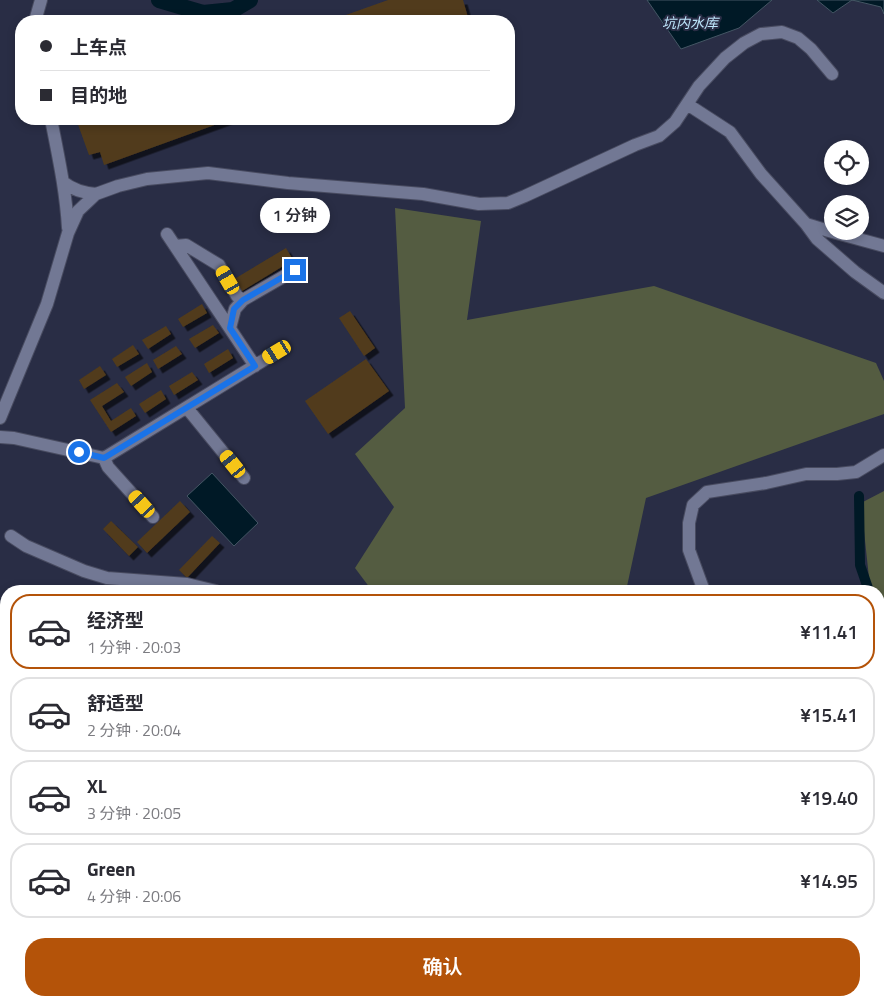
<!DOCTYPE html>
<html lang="zh">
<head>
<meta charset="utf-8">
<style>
  :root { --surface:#fff; --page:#f2f2f3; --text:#2b2b33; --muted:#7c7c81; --line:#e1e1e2; --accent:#b45309 }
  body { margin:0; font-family:"Titillium Web","Noto Sans SC",sans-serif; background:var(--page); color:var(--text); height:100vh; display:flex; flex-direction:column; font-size:19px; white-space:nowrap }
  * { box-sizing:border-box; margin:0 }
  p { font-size:16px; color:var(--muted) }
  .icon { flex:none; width:28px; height:28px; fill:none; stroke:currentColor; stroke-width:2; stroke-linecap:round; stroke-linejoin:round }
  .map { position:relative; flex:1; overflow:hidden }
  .details { position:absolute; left:0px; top:585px; width:885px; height:421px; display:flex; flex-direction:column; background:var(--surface); border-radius:20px 20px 0 0; box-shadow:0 2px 8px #0003 }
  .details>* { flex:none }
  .banner { position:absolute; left:15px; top:15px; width:500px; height:110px; border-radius:20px; box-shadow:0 2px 8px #0003; display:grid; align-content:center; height:110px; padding:0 25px; background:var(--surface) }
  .tools { position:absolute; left:824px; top:140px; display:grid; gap:10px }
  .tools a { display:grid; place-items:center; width:45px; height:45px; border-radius:50%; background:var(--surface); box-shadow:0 2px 8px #0003; font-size:25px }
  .end { position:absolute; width:22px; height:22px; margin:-11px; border:6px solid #1a73e8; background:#fff; box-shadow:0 0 0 2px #fff }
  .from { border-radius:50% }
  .bubble { position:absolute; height:35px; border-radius:18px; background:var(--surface); box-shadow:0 2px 8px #0003; font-size:16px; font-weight:600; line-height:35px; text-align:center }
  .car { position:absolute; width:15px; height:30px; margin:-15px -8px; border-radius:6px; box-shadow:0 0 4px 1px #0007; background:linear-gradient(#f5c518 24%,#345 0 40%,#f5c518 0 76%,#345 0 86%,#f5c518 0) }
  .banner b { display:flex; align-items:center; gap:18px; height:48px; font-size:19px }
  .banner b+b { border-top:1px solid var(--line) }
  .banner i { width:12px; height:12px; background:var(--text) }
  ul { padding:9px 0 0; list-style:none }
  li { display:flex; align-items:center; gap:15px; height:75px; margin:0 10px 8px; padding:0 15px; border:2px solid var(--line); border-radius:20px }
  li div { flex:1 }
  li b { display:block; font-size:19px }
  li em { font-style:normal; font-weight:600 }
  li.current { border-color:var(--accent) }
  li>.icon { width:45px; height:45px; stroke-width:1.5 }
  .cta { display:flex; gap:10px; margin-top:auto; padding:10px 25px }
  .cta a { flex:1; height:58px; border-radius:20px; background:var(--accent); color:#fff; font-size:20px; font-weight:600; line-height:58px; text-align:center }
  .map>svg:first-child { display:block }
  .green { fill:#545c41 }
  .water { fill:#001926; stroke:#445664 }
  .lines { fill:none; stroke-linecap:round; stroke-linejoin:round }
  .canal { stroke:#001926; stroke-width:10 }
  .river { stroke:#001926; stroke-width:16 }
  .building { fill:#513b1b; filter:url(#shadow) }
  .minor-casing { stroke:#484b60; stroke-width:14 }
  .minor { stroke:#727894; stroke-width:12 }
  .route { stroke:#1a73e8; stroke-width:6 }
  .labels { text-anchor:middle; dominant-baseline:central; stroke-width:4; stroke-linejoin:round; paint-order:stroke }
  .water-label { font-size:14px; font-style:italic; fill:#bde5fb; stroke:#292d45 }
</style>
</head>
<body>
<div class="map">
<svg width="884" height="1006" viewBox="0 0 884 1006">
  <defs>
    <filter id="shadow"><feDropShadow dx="4.5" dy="4.5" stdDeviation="0" flood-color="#0009"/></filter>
  </defs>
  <rect width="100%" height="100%" fill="#292d45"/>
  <path class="green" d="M395,208L481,221L467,320L654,286L876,363L884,381V414L646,498L626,591H382L370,588L355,568L394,507L355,454L405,408Z
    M884,491V627L879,612V591H871L870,587L861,503Z
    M228,1000H723L725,1006H230Z"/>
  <path class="water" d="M647,0H772L739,28L681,49Z
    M817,0H884V14L881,7L852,0L833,13Z
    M212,473L258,523L234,546L187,496Z"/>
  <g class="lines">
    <path class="canal" d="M859,496L860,565L869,591
      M879,621L884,637"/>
    <path class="river" d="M159,0L203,13L233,10L250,0"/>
  </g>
  <path class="building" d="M388,0H463L469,21H329Z
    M76,119H231L104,165L100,152L89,155Z
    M286,248L293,260L239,293L231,281Z
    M202,304L207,313L183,327L178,319Z
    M350,311L375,348L364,356L339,318Z
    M213,325L219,333L195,348L189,339Z
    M166,326L171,334L148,349L142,340Z
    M133,345L139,354L117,367L112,359Z
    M176,346L182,354L158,369L153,360Z
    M228,349L233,358L209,373L204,364Z
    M366,359L389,391L328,434L305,401Z
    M147,363L152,372L131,386L125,377Z
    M100,366L106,375L84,389L79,380Z
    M192,372L198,380L174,395L169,386Z
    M117,383L124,392L102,406L111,421L131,408L136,416L111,432L90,400Z
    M161,390L166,399L145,413L139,404Z
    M180,501L190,512L147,553L137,542Z
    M111,521L138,547L129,556L103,529Z
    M212,536L220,543L187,578L179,570Z
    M258,1000H279L260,1006Z"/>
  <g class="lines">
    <defs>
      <path id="minor" d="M35,21L41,0
        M687,104L730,132L761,174L806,224L817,239L855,272L884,293
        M51,119C58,155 66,191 68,228
        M63,182C73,190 83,193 96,194
        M806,224L829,231L884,246
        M167,234L255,366
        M175,246L186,245L219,265L237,296L243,300
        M230,328L235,309L243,300L295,270
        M187,408L244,478
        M0,418L47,304L68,233L78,211L96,194L118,186L147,179L208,173L288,183L423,194L479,204L508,203L525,196L635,145L659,136L675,122L699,86L725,58L744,43L761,34L782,32L798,38L811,49L832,74
        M0,437L14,438L104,458L277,352
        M104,458L108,467L153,517
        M11,536L26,546L84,571L107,578L187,584L216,591
        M704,591L689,550V523L693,505L707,492L766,483L806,474H837L856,472L884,455
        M879,682L884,680
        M0,694L6,692
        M0,713L6,711
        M0,879L6,883
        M879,995L884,997
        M160,1000L162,1006
        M202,1000L205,1006
        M241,1000L243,1006
        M515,1000L518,1006
        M545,1000L548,1006
        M745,1000L747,1006
        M67,1006L73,1002
        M409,1006L427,1000
        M478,1006L497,1000"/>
    </defs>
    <use href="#minor" class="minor-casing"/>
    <use href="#minor" class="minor"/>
  </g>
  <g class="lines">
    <path class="route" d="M79,452L104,458L255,366L230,328L234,309L243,300L295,270"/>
  </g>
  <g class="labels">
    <g class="water-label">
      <text x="690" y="22">坑内水库</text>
    </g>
  </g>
</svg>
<div class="tools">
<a><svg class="icon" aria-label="locate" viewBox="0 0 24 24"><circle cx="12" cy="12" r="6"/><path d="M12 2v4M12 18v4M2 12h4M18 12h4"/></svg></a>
<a><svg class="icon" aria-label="layers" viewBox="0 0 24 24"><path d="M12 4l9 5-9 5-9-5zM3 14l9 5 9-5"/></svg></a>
</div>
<i class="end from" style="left:79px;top:452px"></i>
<i class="end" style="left:295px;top:270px"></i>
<div class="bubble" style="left:260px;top:198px;width:70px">1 分钟</div>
<i class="car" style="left:228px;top:280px;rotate:330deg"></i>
<i class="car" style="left:277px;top:352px;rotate:239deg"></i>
<i class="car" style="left:233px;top:464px;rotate:321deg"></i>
<i class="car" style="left:142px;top:504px;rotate:318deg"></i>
<div class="banner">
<b><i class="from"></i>上车点</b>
<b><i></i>目的地</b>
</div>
<section class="details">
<ul>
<li class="current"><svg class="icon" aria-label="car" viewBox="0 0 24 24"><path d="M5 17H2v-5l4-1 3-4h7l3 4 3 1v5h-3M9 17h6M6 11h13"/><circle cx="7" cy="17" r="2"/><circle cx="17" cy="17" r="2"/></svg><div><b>经济型</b><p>1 分钟 · 20:03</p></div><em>¥11.41</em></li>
<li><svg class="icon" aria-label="car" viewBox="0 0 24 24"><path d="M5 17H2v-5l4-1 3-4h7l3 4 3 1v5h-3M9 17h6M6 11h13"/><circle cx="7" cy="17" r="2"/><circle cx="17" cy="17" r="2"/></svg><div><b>舒适型</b><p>2 分钟 · 20:04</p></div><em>¥15.41</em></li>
<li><svg class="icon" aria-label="car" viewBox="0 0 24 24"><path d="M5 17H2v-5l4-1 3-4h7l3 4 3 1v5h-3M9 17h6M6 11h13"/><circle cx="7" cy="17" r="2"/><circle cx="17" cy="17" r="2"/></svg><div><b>XL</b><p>3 分钟 · 20:05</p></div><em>¥19.40</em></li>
<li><svg class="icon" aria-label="car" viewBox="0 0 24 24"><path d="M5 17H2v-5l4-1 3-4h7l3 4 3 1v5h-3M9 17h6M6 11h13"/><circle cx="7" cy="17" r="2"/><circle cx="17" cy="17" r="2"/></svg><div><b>Green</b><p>4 分钟 · 20:06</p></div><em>¥14.95</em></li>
</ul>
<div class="cta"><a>确认</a></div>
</section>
</div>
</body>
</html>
